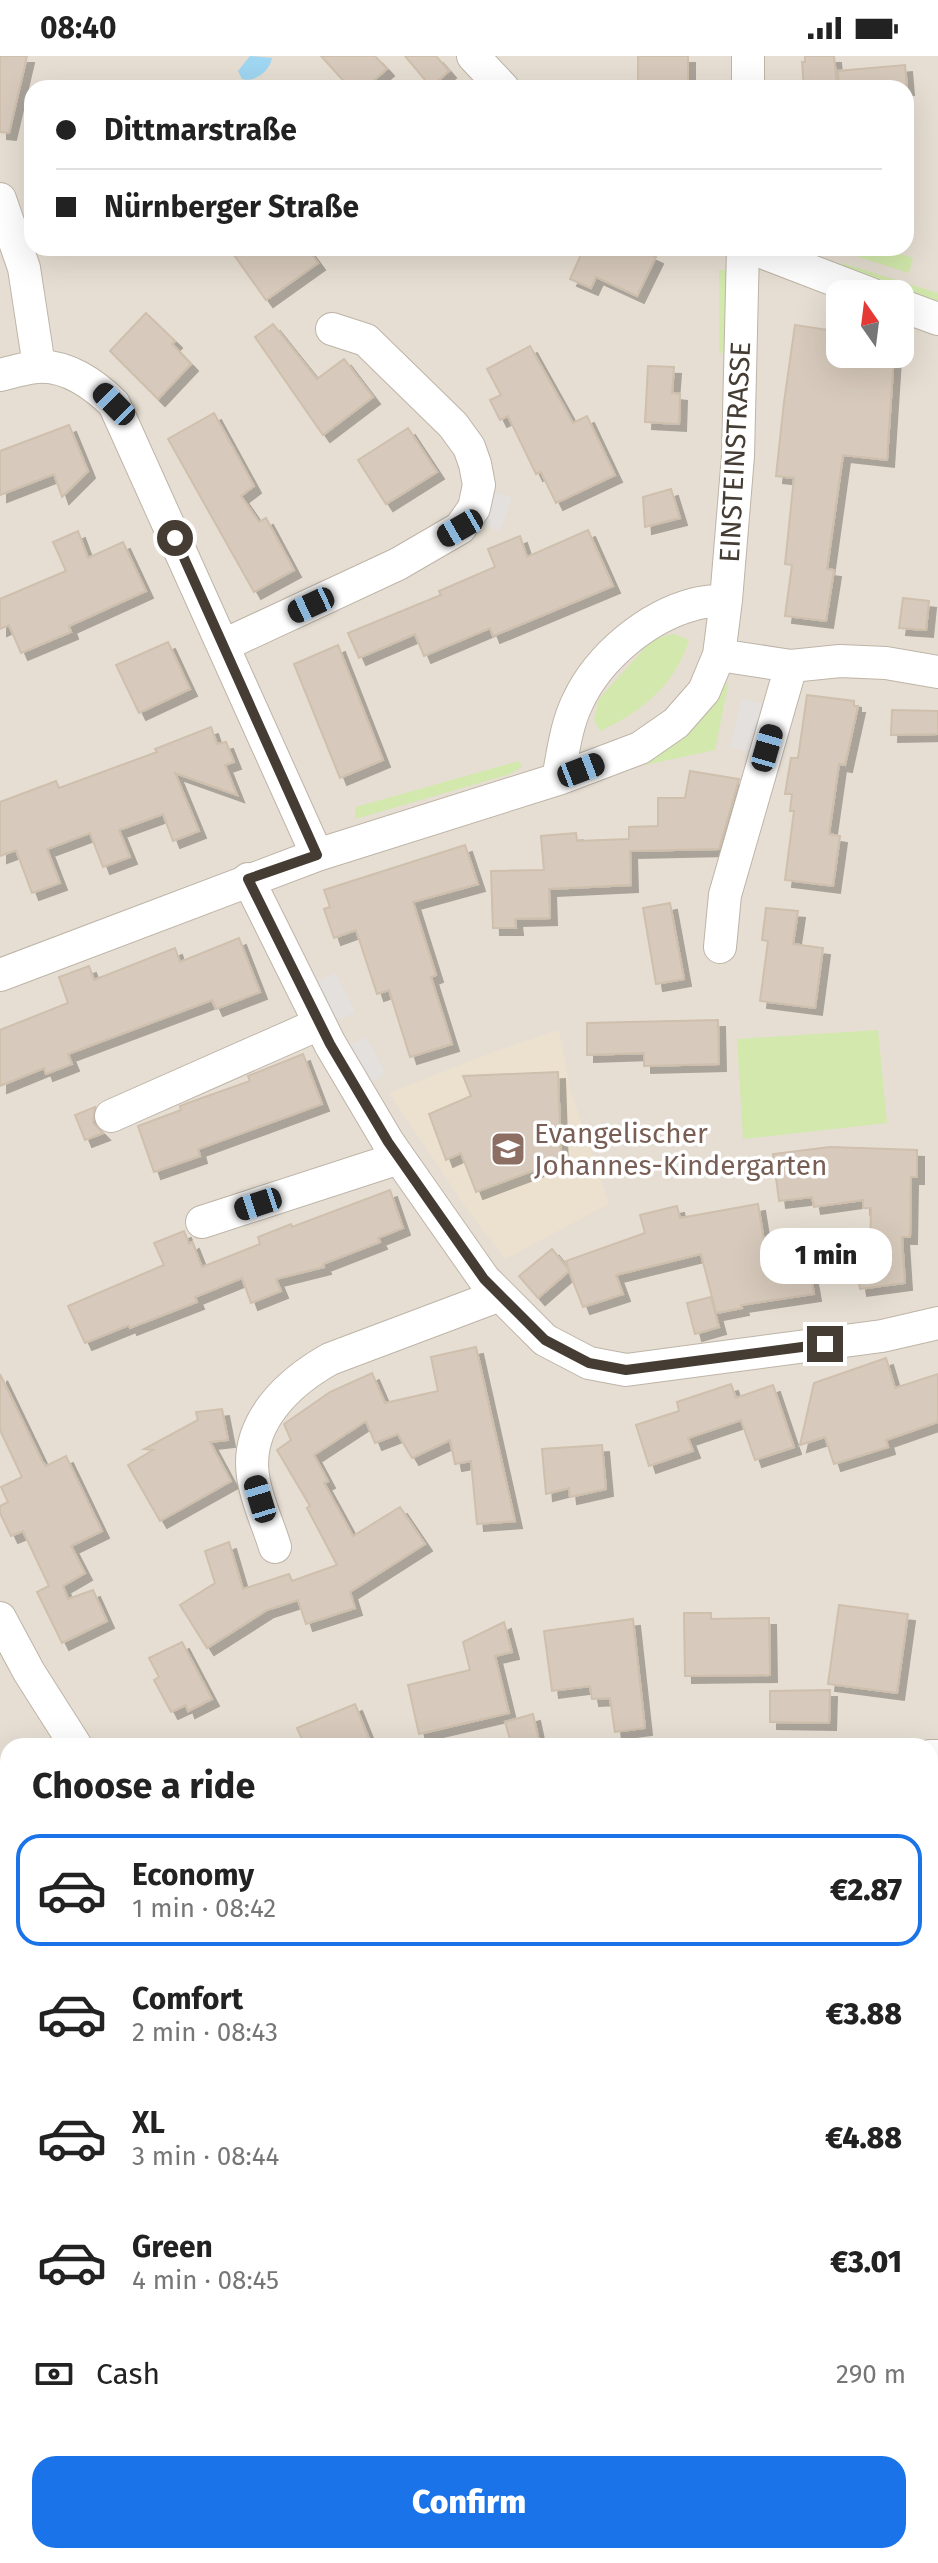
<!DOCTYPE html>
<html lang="en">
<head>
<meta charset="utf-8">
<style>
  :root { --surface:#fff; --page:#f6f6f6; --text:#222; --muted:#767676; --line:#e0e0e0; --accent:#1a73e8 }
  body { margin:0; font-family:"Fira Sans",sans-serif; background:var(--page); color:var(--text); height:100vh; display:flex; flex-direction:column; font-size:30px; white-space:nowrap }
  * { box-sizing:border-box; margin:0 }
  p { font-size:26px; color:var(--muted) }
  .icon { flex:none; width:44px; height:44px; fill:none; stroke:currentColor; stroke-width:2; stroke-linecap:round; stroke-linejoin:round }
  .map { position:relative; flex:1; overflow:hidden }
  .side { position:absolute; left:0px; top:1682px; width:938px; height:826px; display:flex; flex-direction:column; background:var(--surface); border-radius:24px 24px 0 0; box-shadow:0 8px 32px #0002 }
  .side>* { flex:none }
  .banner { position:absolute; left:24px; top:24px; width:890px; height:176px; border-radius:24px; box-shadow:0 8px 32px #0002; display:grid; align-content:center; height:176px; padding:0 32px; background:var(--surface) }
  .needle { width:52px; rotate:346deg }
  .controls { position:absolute; left:826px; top:224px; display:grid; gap:16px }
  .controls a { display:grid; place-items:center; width:88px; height:88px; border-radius:16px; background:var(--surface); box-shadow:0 8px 32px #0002; font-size:40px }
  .end { position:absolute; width:36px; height:36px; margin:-18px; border:10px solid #453d34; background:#fff; box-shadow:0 0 0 4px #fff }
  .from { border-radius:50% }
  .bubble { position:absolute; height:56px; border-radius:24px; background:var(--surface); box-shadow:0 8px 32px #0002; font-size:26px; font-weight:800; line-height:56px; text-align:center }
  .car { position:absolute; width:24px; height:48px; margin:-24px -12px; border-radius:10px; box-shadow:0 0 6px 2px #0007; background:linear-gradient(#222 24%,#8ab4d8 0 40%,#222 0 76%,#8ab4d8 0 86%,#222 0) }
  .banner b { display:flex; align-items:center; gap:28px; height:76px; font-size:30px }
  .banner b+b { border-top:2px solid var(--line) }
  .banner i { width:20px; height:20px; background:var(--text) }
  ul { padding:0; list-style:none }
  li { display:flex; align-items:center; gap:24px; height:112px; margin:0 16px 12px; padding:0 16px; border:4px solid transparent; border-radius:24px }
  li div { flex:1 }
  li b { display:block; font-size:30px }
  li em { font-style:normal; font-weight:800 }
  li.on { border-color:var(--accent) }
  li>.icon { width:72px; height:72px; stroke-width:1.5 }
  h2 { padding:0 32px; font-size:36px; line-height:96px }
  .pay { display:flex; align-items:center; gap:20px; height:88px; padding:0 32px; font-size:30px }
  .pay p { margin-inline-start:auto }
  .button { display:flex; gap:16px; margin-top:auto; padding:16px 32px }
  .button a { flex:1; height:92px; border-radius:24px; background:var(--accent); color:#fff; font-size:32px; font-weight:800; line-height:92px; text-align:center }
  .status { display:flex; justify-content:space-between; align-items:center; height:56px; padding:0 40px; background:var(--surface); direction:ltr }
  .status svg { height:22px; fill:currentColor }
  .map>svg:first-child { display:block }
  .residential { fill:#e6ded2; fill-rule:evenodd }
  .education { fill:#ece1ce }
  .green { fill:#d2e8ac }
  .parking { fill:#e3e0dd }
  .water { fill:#9fd6f1 }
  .building { fill:#d7cabc; stroke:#cfbfad; stroke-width:2; filter:url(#shadow) }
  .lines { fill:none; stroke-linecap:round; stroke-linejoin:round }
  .minor-casing { stroke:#beb4a7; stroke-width:34 }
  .minor { stroke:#fff; stroke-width:32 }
  .route { stroke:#453d34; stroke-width:10 }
  .labels { text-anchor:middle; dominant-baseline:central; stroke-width:7; stroke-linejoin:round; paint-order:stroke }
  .street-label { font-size:28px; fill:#453d34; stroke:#fff }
  .education-label { font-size:28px; fill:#785e54; stroke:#fff; text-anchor:start }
</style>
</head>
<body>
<div class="status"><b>08:40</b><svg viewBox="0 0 49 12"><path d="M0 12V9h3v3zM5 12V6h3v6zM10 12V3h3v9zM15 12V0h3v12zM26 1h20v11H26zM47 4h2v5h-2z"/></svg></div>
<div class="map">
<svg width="938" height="2507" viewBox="0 0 938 2507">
  <defs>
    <filter id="shadow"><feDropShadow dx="7" dy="7" stdDeviation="0" flood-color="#0004"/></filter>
  </defs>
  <rect width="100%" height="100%" fill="#f2ede4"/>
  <path class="residential" d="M0,0H938V1940L930,1943V1690H8V1946L0,1948ZM32,32H906V192H32ZM840,238H900V298H840Z"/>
  <path class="education" d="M559,974L571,1036L609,1148L505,1203L467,1153L389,1037L493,996Z"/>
  <path class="green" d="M830,192H882L913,202L909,217Z
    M842,207L938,237V246L840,215Z
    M719,214H727L726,297H719Z
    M674,578L689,584C676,628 640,657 600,675L594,664L599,643L653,583Z
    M729,625L715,694L645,709C680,686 704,658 729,625Z
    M519,705L522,711L510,718L355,763L356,751Z
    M878,974L887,1067L743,1083L737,983Z
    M8,1946V2122L0,2123V1948Z
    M349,2500H439L445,2507H346Z"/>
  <path class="parking" d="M492,435L512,442L500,475L481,468Z
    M742,643L768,649L754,697L730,691Z
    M335,917L355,956L332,967L313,928Z
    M366,981L386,1018L368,1028L348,990Z"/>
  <path class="water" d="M250,0L272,2C270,15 254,27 242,23L238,15Z"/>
  <path class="building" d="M0,0H27L9,77L0,76Z
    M321,0H375L387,13L365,32H350Z
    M405,0H436L449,15L431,31Z
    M638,0H688V32H638Z
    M805,0H834L837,30L804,32L802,6H805Z
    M905,9L907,32H839L838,15Z
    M229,192H307L318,207L266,244Z
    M584,192H637L656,201L637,240L596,221L591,232L570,223Z
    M146,257L175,285L172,288L191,308L158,343L110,295Z
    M273,268L317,323L344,303L373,341L323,379L255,281Z
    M795,269L835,275L832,298H894L887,404L843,399L827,513L834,514L826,565L785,560L792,509L785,508L794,422L776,420L784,346Z
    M530,290L573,367L587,360L615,419L556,447L541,416L536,418L508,360L500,364L490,344L501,339L487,313Z
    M648,310L674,311L672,337L680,338L679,368L645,366Z
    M214,357L254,430L241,440L259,466L266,462L294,514L254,536L168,383Z
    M69,369L88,415L62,441L54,418L0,439V395Z
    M408,372L437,416L386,448L358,404Z
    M671,433L680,462L645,471L643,441Z
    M588,474L613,530L493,580L490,572L424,600L415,578L359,602L348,577L441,539L439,535L495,511L488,493L520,480L527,501Z
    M78,475L88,502L123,486L146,535L69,570L71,576L21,597L9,569L0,573V543L66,515L53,486Z
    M903,542L929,545L926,574L899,572Z
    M168,586L190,633L139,657L116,609Z
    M338,589L383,704L340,722L294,608Z
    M807,639L854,645V650H858L845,709L839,708L829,778L840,780L833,830L785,824L794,755H790L792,738H785L791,702H798Z
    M892,654L938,655V678L891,679Z
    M211,671L217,688L226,686L234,706L225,709L237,739L175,717L199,775L173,785L163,758L119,774L130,801L103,811L90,777L47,793L60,827L32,837L16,794L0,800V746L56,725L59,732L157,696L155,693Z
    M690,715L739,723L719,793L630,795L631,829L549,833L550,862L515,863L516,872H493L491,815L544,814L541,780L576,777L577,785L629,783V771L658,770V742H685Z
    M465,789L478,828L413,846L436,919L431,921L452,988L410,1001L389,934L377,938L356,874L334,882L324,853L330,851L324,834Z
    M670,847L684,923L656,928L643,852Z
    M766,852L798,855L793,888L823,892L815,952L760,945L768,885L762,884Z
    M239,882L260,936L216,953L212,944L68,998L72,1008L46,1018L44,1012L0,1030V974L68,947L59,921L89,910L94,924L175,892L180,906Z
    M718,964L719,1008L644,1010V997L587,999V967Z
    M303,998L322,1048L198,1093L200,1100L154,1116L138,1070L181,1054L180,1050L188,1047L250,1025L248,1020Z
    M558,1016L561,1104L476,1136L461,1097L446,1104L429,1058L471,1040L463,1020Z
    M95,1051L93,1067L103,1077L85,1084L75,1059Z
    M830,1091L917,1094V1121H911L910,1181H902L905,1227L860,1233L855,1202H870L871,1152H863V1144L814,1151L812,1141L779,1145L773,1098Z
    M390,1134L403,1172L378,1182L380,1186L323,1208L324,1211L276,1223L281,1235L251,1247L242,1222L195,1241L197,1246L130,1272L129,1269L85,1287L68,1250L164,1209L154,1187L184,1175L189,1188L192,1186L202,1211L260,1188L258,1181L291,1168L292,1171Z
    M758,1148L769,1216L809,1210L814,1238L741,1249L742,1252L716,1257L701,1198L616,1219L623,1238L583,1251L569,1215L538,1242L519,1220L552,1193L569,1214L566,1205L645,1177L640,1159L677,1150L680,1162Z
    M711,1241L719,1271L695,1278L687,1247Z
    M476,1291L515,1465L477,1468L471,1405L455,1408L450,1384L412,1402L398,1378L375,1387L366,1365L314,1399L328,1425L324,1427L353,1480L400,1451L425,1488L350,1536L355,1552L306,1568L298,1544L267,1554L207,1592L180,1549L215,1527L205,1495L229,1486L243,1533L289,1518L292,1525L337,1509L307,1452L310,1450L277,1394L291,1384L284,1368L330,1336L372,1317L385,1347L438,1335L431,1301Z
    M886,1302L895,1332L938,1318V1366L886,1384L888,1391L834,1408L825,1381L800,1389L814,1327Z
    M0,1318L42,1405L46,1410L66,1400L102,1475L71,1490L85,1517L63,1530L68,1543L93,1534L107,1565L62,1587L37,1536L49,1530L23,1475L11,1480L0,1457V1450L8,1446L1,1431L22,1421L0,1374Z
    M731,1328L736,1342L773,1329L794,1391L755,1404L741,1364L688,1382L693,1395L649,1410L636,1369L679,1355L677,1346Z
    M222,1353L228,1384L210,1386L231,1425L160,1465L128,1409L153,1394L144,1393L198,1364L196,1356Z
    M602,1389L606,1433L570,1441L569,1432L546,1438L542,1393Z
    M839,1549L908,1558L897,1637L828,1628Z
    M684,1557H711V1563L769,1562L770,1619L685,1620Z
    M633,1563L645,1672L615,1676L610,1642L592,1643L590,1630L552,1635L544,1575Z
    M504,1566L512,1596L495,1600L509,1657L419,1678L408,1629L470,1614L463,1586Z
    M182,1586L212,1643L188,1655L186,1649L171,1656L154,1624L159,1621L149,1602Z
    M830,1634L829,1667L770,1666V1635Z
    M355,1648L372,1690H305L297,1672Z
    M533,1658L540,1690H512L505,1666Z"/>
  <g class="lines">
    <defs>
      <path id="minor" d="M473,0L503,32
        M748,32V0
        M0,143L24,212L39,310
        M751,192L871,238
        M900,249L938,263
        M0,319C12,316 25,312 37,311C66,308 95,329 114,348L317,799
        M224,589L398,508L460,472L474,452L479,429L475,408L469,391L453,369L366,284L332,273
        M719,599L791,610L840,605L886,607L938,616
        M558,723C563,697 566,669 578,645C599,600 648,560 695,548C705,545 716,545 726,544
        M248,823L330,988L388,1086L484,1223L545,1284L589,1307L626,1314L882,1280L938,1267
        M720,891L725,839L791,610
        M0,919L317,799L558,723L640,692L676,667L704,635L719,599L726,544L738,400L743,192
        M111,1060L319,968
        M202,1166L399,1102
        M275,1491C268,1468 256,1443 253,1420C245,1366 289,1326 330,1303L500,1239
        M0,1562L29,1616L76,1690
        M930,1700H938"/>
    </defs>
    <use href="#minor" class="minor-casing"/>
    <use href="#minor" class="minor"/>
  </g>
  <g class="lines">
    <path class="route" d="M175,482L317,799L248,823L330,988L388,1086L484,1223L545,1284L589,1307L626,1314L825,1288"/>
  </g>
  <defs>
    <symbol id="school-square" viewBox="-11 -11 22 22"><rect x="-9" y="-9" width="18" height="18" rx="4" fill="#8d6e63" stroke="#fff"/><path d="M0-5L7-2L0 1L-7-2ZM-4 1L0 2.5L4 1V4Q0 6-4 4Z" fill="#fff"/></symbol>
  </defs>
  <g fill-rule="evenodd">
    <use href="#school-square" x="488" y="1073" width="40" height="40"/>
  </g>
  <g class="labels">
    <g class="street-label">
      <text transform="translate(735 396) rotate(-87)">EINSTEINSTRASSE</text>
    </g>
    <g class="education-label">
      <text x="534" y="1077">Evangelischer<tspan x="534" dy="32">Johannes-Kindergarten</tspan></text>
    </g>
  </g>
</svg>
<div class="controls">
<a><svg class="needle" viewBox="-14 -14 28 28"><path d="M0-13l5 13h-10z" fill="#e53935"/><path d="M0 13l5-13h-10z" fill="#767676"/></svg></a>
</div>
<i class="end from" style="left:175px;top:482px"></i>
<i class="end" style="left:825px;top:1288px"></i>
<div class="bubble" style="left:760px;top:1172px;width:132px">1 min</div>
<i class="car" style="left:114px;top:348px;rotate:315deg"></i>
<i class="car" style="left:460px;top:472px;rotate:240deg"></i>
<i class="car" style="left:311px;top:549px;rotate:245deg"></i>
<i class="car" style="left:767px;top:692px;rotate:16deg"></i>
<i class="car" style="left:581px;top:714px;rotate:69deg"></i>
<i class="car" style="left:258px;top:1148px;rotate:252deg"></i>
<i class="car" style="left:260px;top:1443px;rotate:343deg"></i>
<div class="banner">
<b><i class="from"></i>Dittmarstraße</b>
<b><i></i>Nürnberger Straße</b>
</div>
<section class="side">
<h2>Choose a ride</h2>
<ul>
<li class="on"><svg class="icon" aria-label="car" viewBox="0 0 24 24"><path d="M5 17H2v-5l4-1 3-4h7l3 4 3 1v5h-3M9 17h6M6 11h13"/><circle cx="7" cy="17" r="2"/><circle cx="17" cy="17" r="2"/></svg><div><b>Economy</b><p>1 min · 08:42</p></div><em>€2.87</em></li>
<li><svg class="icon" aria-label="car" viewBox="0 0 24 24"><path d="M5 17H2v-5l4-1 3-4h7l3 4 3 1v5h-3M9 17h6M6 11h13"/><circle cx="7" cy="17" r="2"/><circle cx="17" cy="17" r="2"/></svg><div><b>Comfort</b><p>2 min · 08:43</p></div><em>€3.88</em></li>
<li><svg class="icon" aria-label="car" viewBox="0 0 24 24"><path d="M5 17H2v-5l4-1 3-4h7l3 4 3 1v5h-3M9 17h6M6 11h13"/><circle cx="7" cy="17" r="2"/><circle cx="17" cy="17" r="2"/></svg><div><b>XL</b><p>3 min · 08:44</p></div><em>€4.88</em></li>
<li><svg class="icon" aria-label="car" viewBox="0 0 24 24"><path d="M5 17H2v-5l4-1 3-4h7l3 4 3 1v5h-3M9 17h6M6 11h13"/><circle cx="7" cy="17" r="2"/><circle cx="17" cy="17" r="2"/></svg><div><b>Green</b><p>4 min · 08:45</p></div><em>€3.01</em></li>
</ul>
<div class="pay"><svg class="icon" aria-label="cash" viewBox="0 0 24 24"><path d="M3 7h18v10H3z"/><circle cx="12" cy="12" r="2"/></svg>Cash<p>290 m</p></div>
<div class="button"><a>Confirm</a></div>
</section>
</div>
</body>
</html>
